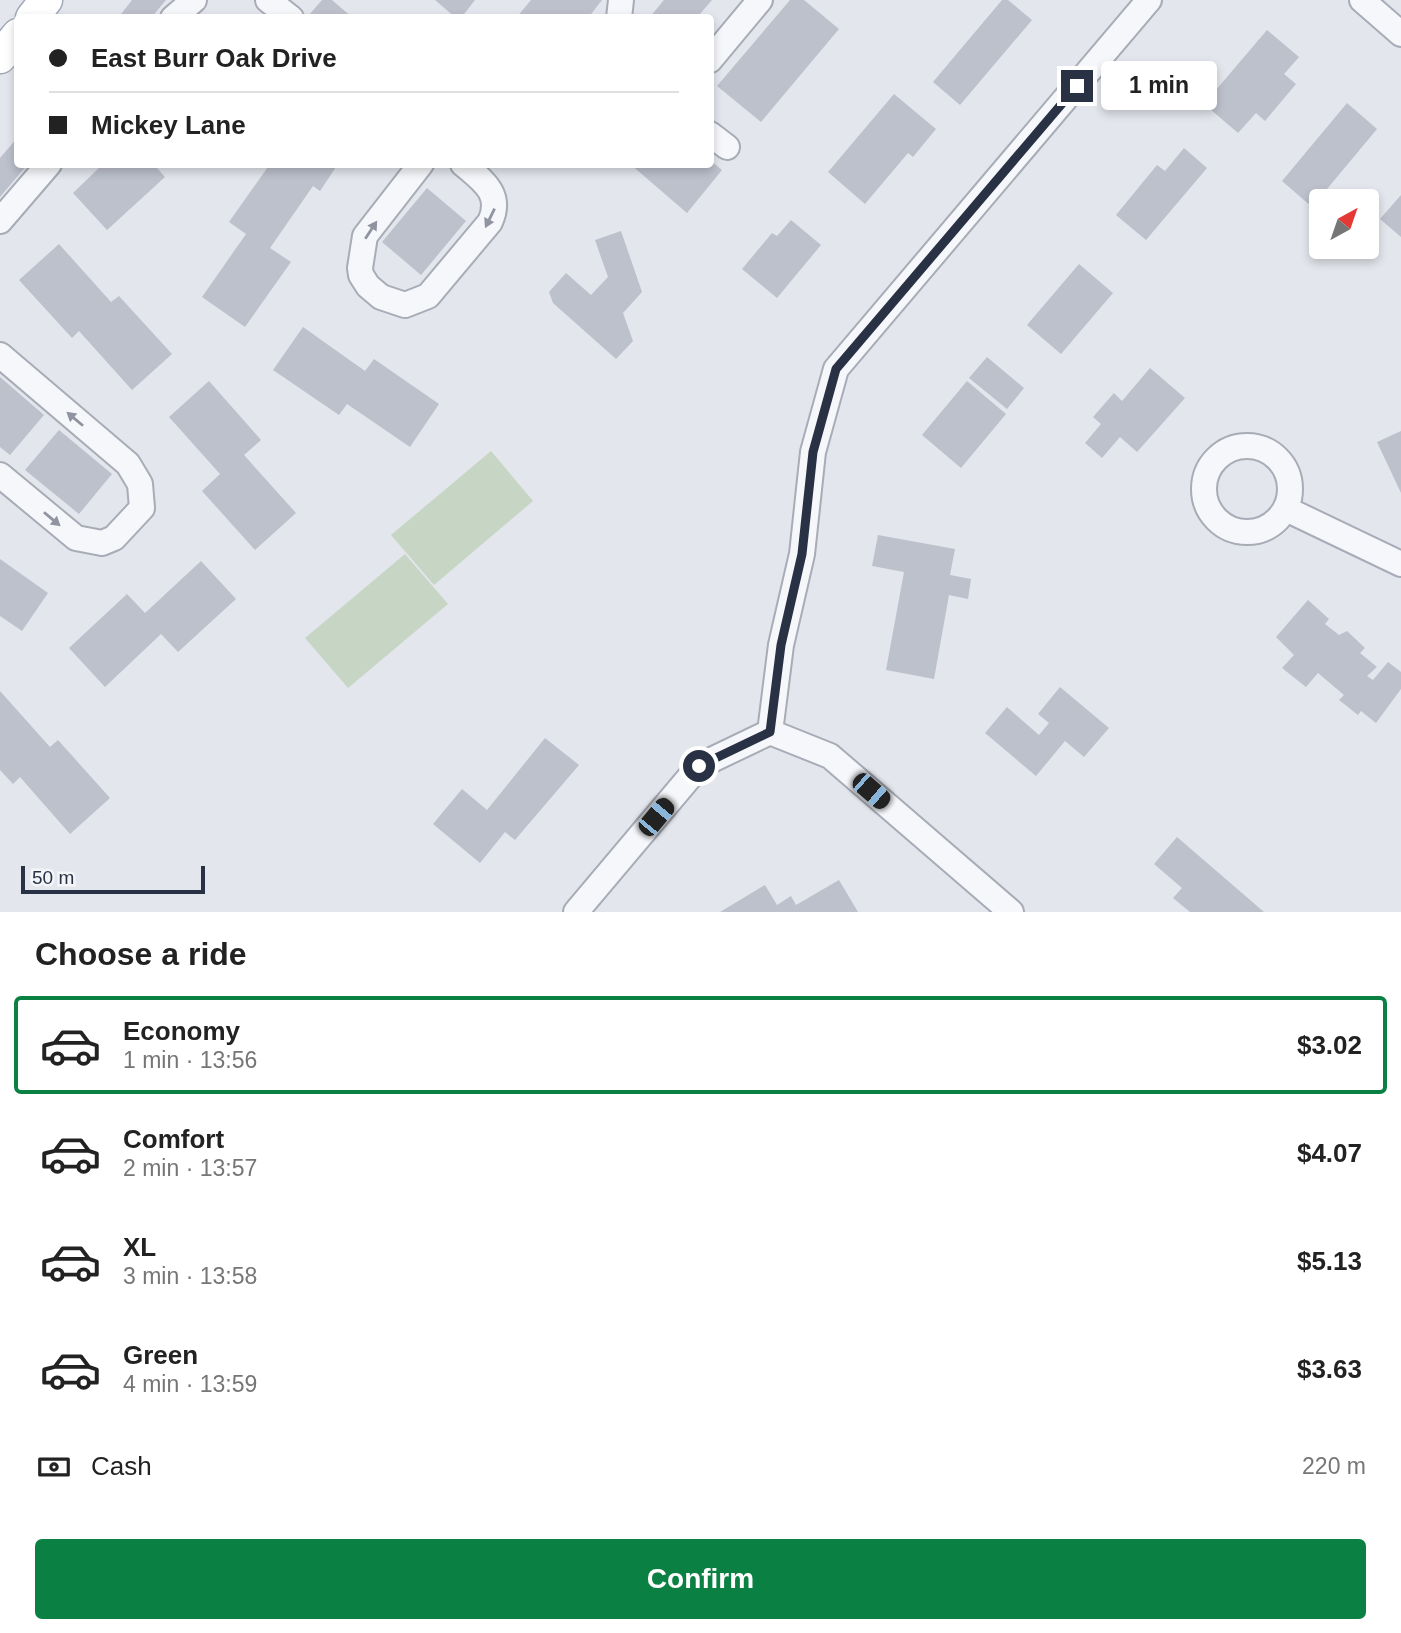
<!DOCTYPE html>
<html lang="en">
<head>
<meta charset="utf-8">
<style>
  :root { --surface:#fff; --page:#f6f6f6; --text:#222; --muted:#767676; --line:#e0e0e0; --accent:#0b8043 }
  body { margin:0; font-family:Arial,sans-serif; background:var(--page); color:var(--text); height:100vh; display:flex; flex-direction:column; font-size:26px; white-space:nowrap }
  * { box-sizing:border-box; margin:0 }
  p { font-size:23px; color:var(--muted) }
  .icon { flex:none; width:38px; height:38px; fill:none; stroke:currentColor; stroke-width:2; stroke-linecap:round; stroke-linejoin:round }
  .map { position:relative; height:912px; overflow:hidden }
  .sheet { display:flex; flex-direction:column; background:var(--surface); flex:1 }
  .sheet>* { flex:none }
  .guide { position:absolute; left:14px; top:14px; width:700px; height:154px; border-radius:7px; box-shadow:0 4px 10px #0003; display:grid; align-content:center; height:154px; padding:0 35px; background:var(--surface) }
  .needle { width:46px; rotate:40deg }
  .controls { position:absolute; left:1309px; top:189px; display:grid; gap:14px }
  .controls a { display:grid; place-items:center; width:70px; height:70px; border-radius:7px; background:var(--surface); box-shadow:0 4px 10px #0003; font-size:35px }
  .scale { position:absolute; left:21px; bottom:18px; width:184px; box-sizing:border-box; padding-left:7px; border:4px solid #293245; border-top:0; font-size:19px; line-height:24px; white-space:nowrap; color:#293245; -webkit-text-stroke:5px #f3f5f9; paint-order:stroke }
  .end { position:absolute; width:32px; height:32px; margin:-16px; border:9px solid #293245; background:#fff; box-shadow:0 0 0 4px #fff }
  .from { border-radius:50% }
  .bubble { position:absolute; height:49px; border-radius:7px; background:var(--surface); box-shadow:0 4px 10px #0003; font-size:23px; font-weight:700; line-height:49px; text-align:center }
  .car { position:absolute; width:21px; height:42px; margin:-21px -10px; border-radius:9px; box-shadow:0 0 5px 2px #0007; background:linear-gradient(#222 24%,#8ab4d8 0 40%,#222 0 76%,#8ab4d8 0 86%,#222 0) }
  .guide b { display:flex; align-items:center; gap:24px; height:66px; font-size:26px }
  .guide b+b { border-top:2px solid var(--line) }
  .guide i { width:18px; height:18px; background:var(--text) }
  ul { padding:0; list-style:none }
  li { display:flex; align-items:center; gap:21px; height:98px; margin:0 14px 10px; padding:0 21px; border:4px solid transparent; border-radius:7px }
  li div { flex:1 }
  li b { display:block; font-size:26px }
  li em { font-style:normal; font-weight:700 }
  li.selected { border-color:var(--accent) }
  li>.icon { width:63px; height:63px; stroke-width:1.5 }
  h2 { padding:0 35px; font-size:32px; line-height:84px }
  .pay { display:flex; align-items:center; gap:18px; height:77px; padding:0 35px; font-size:26px }
  .pay p { margin-inline-start:auto }
  .action { display:flex; gap:14px; margin-top:auto; padding:14px 35px }
  .action a { flex:1; height:80px; border-radius:7px; background:var(--accent); color:#fff; font-size:28px; font-weight:700; line-height:80px; text-align:center }
  .map>svg:first-child { display:block }
  .green { fill:#c7d6c4 }
  .building { fill:#bdc1cc }
  .lines { fill:none; stroke-linecap:round; stroke-linejoin:round }
  .minor-casing { stroke:#a7acb7; stroke-width:28 }
  .major-casing { stroke:#a1a9b8; stroke-width:35 }
  .minor { stroke:#f6f7fa; stroke-width:24 }
  .major { stroke:#fff; stroke-width:32 }
  .oneway { fill:#9094a0 }
  .route { stroke:#293245; stroke-width:9 }
</style>
</head>
<body>
<div class="map">
<svg width="1401" height="912" viewBox="0 0 1401 912">
  <rect width="100%" height="100%" fill="#e3e6ec"/>
  <path class="green" d="M491,451L533,501L434,585L391,535Z
    M405,554L448,604L348,688L305,638Z"/>
  <path class="building" d="M132,0H166L151,18H118Z
    M322,0H332L353,18H312L309,15Z
    M435,0H475L461,18H456Z
    M531,0H602L588,18H516Z
    M664,0H712L700,14L705,18H649Z
    M790,0H804L839,29L761,122L717,86Z
    M1002,0H1008L1032,20L960,105L933,82Z
    M1267,30L1299,57L1284,74L1296,84L1265,121L1256,113L1238,133L1204,104Z
    M894,94L936,129L913,157L908,153L865,204L828,172Z
    M1347,103L1377,129L1312,207L1282,181Z
    M18,137V164H28L0,197V158Z
    M1184,148L1207,168L1146,240L1116,215L1157,165L1165,171Z
    M710,160L722,170L687,213L630,164H710Z
    M103,164H160L157,168L165,177L107,230L73,193Z
    M270,164H338L320,191L313,186L270,248L291,262L245,327L202,297L246,234L229,222Z
    M427,188L466,221L421,275L382,242Z
    M1401,195V237L1380,219Z
    M791,220L821,245L777,298L742,269L772,233L777,236Z
    M621,231L642,292L623,313L633,341L616,359L553,303L549,292L566,273L591,295L608,277L595,240Z
    M59,244L111,302L119,296L172,354L132,390L79,331L72,338L19,280Z
    M1079,264L1113,293L1061,354L1027,325Z
    M303,327L365,371L374,359L439,404L410,447L347,404L339,415L273,370Z
    M987,357L1024,388L1007,409L969,378Z
    M1150,368L1185,398L1137,452L1120,437L1102,458L1085,443L1101,424L1093,417L1114,393L1122,401Z
    M0,377L44,415L10,455L0,447Z
    M209,381L261,440L244,455L296,513L255,550L202,491L220,474L169,417Z
    M967,381L1006,414L961,468L922,435Z
    M59,430L112,474L79,514L25,470Z
    M1401,431V493L1377,442Z
    M878,535L955,549L950,575L971,579L968,599L949,595L934,679L886,670L904,572L872,566Z
    M0,559L48,593L22,631L0,616Z
    M201,561L236,599L178,652L161,634L105,687L69,648L127,594L145,613Z
    M1308,600L1329,619L1325,624L1339,635L1347,631L1365,648L1360,653L1377,667L1367,676L1373,680L1388,662L1401,672V689L1376,723L1361,711L1358,715L1339,700L1344,695L1318,673L1306,687L1282,668L1294,655L1276,637Z
    M1060,687L1109,728L1084,757L1065,741L1036,776L985,733L1007,707L1039,735L1049,723L1038,714Z
    M0,691L50,747L58,740L110,798L70,834L20,777L13,784L0,770Z
    M545,738L579,765L515,840L505,832L480,863L433,824L462,789L487,810Z
    M1177,837L1264,912H1190L1173,898L1182,888L1154,864Z
    M839,880L858,912H720L765,885L777,905L791,896L796,905Z"/>
  <g class="lines">
    <defs>
      <path id="minor" d="M268,0L291,18
        M1362,0L1401,34
        M173,18L194,0
        M619,18L621,0
        M710,60L760,0
        M710,134L727,147
        M421,164L365,236L360,268L361,275L368,286L381,297L405,305L428,296L490,222C503,194 483,181 463,164
        M0,221L49,164
        M0,355L128,464L140,484L142,508L114,538L102,543L76,538L0,475
        M1204 489a43 43 0 1 1 86 0a43 43 0 1 1-86 0Z
        M1286,509L1401,564
        M770,732L781,645L802,554L813,452L836,369L1149,0
        M770,732L830,756L1011,912
        M576,912L699,766L770,732"/>
      <path id="major" d="M32,18L46,0
        M0,57L18,35"/>
    </defs>
    <use href="#minor" class="minor-casing"/>
    <use href="#major" class="major-casing"/>
    <use href="#minor" class="minor"/>
    <use href="#major" class="major"/>
  </g>
  <defs><path id="oneway-solid" d="M-6-.8H1V-3.2L6.5 0L1 3.2V.8H-6Z" transform="scale(1.75)"/></defs>
  <g class="oneway">
    <use href="#oneway-solid" transform="translate(490 218) rotate(116)"/>
    <use href="#oneway-solid" transform="translate(371 230) rotate(-57)"/>
    <use href="#oneway-solid" transform="translate(75 419) rotate(-140)"/>
    <use href="#oneway-solid" transform="translate(52 519) rotate(40)"/>
  </g>
  <g class="lines">
    <path class="route" d="M699,766L770,732L781,645L802,554L813,452L836,369L1077,86"/>
  </g>
</svg>
<div class="controls">
<a><svg class="needle" viewBox="-14 -14 28 28"><path d="M0-13l5 13h-10z" fill="#e53935"/><path d="M0 13l5-13h-10z" fill="#767676"/></svg></a>
</div>
<div class="scale">50 m</div>
<i class="end from" style="left:699px;top:766px"></i>
<i class="end" style="left:1077px;top:86px"></i>
<div class="bubble" style="left:1101px;top:61px;width:116px">1 min</div>
<i class="car" style="left:871px;top:791px;rotate:131deg"></i>
<i class="car" style="left:656px;top:817px;rotate:40deg"></i>
<div class="guide">
<b><i class="from"></i>East Burr Oak Drive</b>
<b><i></i>Mickey Lane</b>
</div>
</div>
<section class="sheet">
<h2>Choose a ride</h2>
<ul>
<li class="selected"><svg class="icon" aria-label="car" viewBox="0 0 24 24"><path d="M5 17H2v-5l4-1 3-4h7l3 4 3 1v5h-3M9 17h6M6 11h13"/><circle cx="7" cy="17" r="2"/><circle cx="17" cy="17" r="2"/></svg><div><b>Economy</b><p>1 min · 13:56</p></div><em>$3.02</em></li>
<li><svg class="icon" aria-label="car" viewBox="0 0 24 24"><path d="M5 17H2v-5l4-1 3-4h7l3 4 3 1v5h-3M9 17h6M6 11h13"/><circle cx="7" cy="17" r="2"/><circle cx="17" cy="17" r="2"/></svg><div><b>Comfort</b><p>2 min · 13:57</p></div><em>$4.07</em></li>
<li><svg class="icon" aria-label="car" viewBox="0 0 24 24"><path d="M5 17H2v-5l4-1 3-4h7l3 4 3 1v5h-3M9 17h6M6 11h13"/><circle cx="7" cy="17" r="2"/><circle cx="17" cy="17" r="2"/></svg><div><b>XL</b><p>3 min · 13:58</p></div><em>$5.13</em></li>
<li><svg class="icon" aria-label="car" viewBox="0 0 24 24"><path d="M5 17H2v-5l4-1 3-4h7l3 4 3 1v5h-3M9 17h6M6 11h13"/><circle cx="7" cy="17" r="2"/><circle cx="17" cy="17" r="2"/></svg><div><b>Green</b><p>4 min · 13:59</p></div><em>$3.63</em></li>
</ul>
<div class="pay"><svg class="icon" aria-label="cash" viewBox="0 0 24 24"><path d="M3 7h18v10H3z"/><circle cx="12" cy="12" r="2"/></svg>Cash<p>220 m</p></div>
<div class="action"><a>Confirm</a></div>
</section>
</body>
</html>
